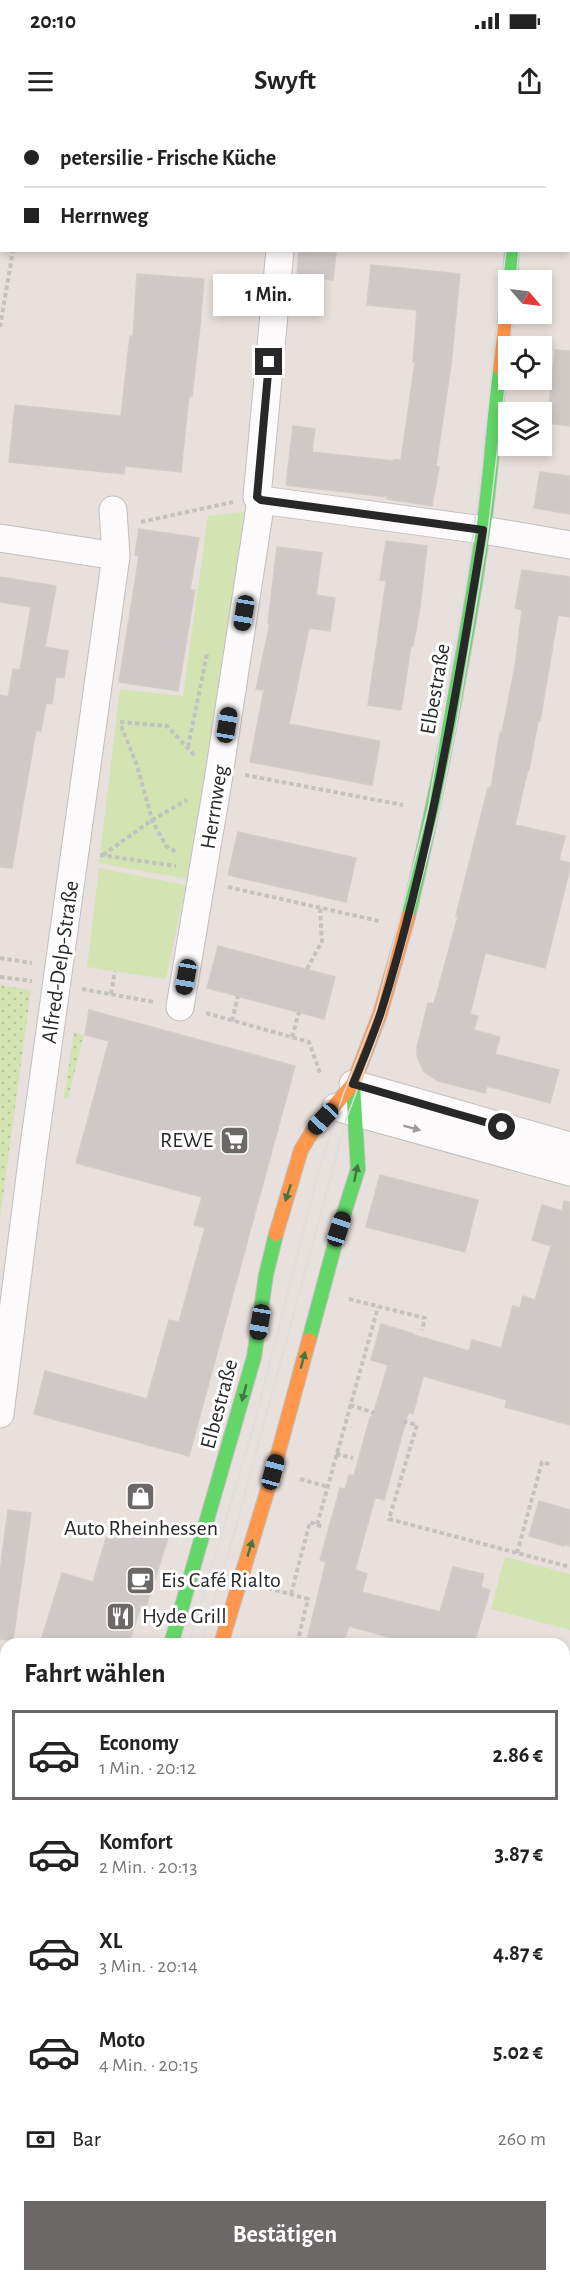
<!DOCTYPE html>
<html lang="de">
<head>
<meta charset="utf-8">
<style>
  :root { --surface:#fff; --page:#f2f2f2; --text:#222; --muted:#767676; --line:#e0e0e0; --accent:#6b6867 }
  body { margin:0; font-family:"Alegreya Sans",sans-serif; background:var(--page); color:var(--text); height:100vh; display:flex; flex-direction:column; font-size:22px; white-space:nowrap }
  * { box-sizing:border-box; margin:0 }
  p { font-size:20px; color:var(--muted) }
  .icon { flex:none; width:33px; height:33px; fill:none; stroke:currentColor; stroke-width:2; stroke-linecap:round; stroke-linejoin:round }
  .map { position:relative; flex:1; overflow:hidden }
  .drawer { position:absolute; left:0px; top:1518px; width:570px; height:644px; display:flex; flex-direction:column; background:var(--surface); border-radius:18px 18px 0 0; box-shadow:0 3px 9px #0003 }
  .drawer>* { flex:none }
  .top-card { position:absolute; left:0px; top:0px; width:570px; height:132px; box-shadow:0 3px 9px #0003; display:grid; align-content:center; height:132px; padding:0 24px; background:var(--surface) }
  .needle { width:39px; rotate:118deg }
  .fabs { position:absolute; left:498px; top:150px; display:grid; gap:12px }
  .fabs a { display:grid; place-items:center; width:54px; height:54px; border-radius:0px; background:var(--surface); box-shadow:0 3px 9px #0003; font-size:30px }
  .end { position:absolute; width:27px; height:27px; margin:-14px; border:8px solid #282828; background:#fff; box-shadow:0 0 0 3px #fff }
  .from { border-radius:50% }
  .bubble { position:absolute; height:42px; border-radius:0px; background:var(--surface); box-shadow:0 3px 9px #0003; font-size:20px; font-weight:700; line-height:42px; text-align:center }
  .car { position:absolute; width:18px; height:36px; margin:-18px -9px; border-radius:8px; box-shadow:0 0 4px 2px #0007; background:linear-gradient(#222 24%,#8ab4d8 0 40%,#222 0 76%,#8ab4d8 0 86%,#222 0) }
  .top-card b { display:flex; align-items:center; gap:21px; height:57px; font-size:22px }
  .top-card b+b { border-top:2px solid var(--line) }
  .top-card i { width:15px; height:15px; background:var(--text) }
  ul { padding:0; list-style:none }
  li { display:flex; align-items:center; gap:18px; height:90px; margin:0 12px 9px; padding:0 12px; border:3px solid transparent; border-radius:0px }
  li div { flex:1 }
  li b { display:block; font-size:22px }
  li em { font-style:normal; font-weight:700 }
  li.selected { border-color:var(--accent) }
  li>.icon { width:54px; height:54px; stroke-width:1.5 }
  h2 { padding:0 24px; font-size:27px; line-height:72px }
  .pay { display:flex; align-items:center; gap:15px; height:66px; padding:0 24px; font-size:22px }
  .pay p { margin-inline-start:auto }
  .button { display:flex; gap:12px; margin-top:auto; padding:12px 24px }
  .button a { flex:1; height:69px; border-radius:0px; background:var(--accent); color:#fff; font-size:24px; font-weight:700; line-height:69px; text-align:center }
  .status { display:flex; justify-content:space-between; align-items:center; height:42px; padding:0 30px; background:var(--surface); direction:ltr }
  .status svg { height:16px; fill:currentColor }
  header { display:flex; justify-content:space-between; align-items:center; height:78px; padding:0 24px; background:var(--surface); font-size:27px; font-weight:700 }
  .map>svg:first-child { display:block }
  .grass { fill:url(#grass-dots) }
  .park { fill:#d3e4b2 }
  .building { fill:#cec9c6; stroke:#d2ccc9; stroke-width:1.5 }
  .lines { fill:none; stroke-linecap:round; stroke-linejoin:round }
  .street-casing { stroke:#c1bfbf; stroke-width:29 }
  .fast-casing { stroke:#c1bfbf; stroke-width:16 }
  .slow-casing { stroke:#c1bfbf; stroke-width:16 }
  .path { stroke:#c3c2c1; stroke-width:4; stroke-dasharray:4.5 3; stroke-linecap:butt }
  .street { stroke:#fcfafa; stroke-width:27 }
  .fast { stroke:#63d668; stroke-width:14 }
  .slow { stroke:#ff974d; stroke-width:14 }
  .tram { stroke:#dcddde; stroke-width:1.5 }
  .oneway { fill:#9d9c9c }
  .oneway2 { fill:#437645 }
  .route { stroke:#282828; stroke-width:8 }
  .labels { text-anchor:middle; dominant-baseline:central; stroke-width:6; stroke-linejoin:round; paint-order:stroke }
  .street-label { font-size:22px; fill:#282828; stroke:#fff }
  .poi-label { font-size:22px; fill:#282828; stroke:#fff; text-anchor:start }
</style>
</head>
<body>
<div class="status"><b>20:10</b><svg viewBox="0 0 49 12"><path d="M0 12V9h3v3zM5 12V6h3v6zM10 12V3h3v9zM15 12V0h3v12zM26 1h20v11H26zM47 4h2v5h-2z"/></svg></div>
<header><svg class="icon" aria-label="menu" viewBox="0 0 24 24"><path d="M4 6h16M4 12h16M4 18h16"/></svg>Swyft<svg class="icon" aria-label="share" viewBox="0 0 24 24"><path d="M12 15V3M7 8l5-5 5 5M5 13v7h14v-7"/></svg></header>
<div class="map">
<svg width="570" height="2161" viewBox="0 0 570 2161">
  <defs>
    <pattern id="grass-dots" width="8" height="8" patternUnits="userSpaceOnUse" patternTransform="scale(1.5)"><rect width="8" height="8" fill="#d3e4b2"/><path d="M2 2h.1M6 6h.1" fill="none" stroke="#b5c499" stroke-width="1.8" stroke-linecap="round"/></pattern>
  </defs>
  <rect width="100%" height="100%" fill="#e8e0dc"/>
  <path class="grass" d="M0,865L31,870L0,1098Z
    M74,912L84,915L68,979L64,978Z"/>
  <path class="park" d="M251,391L192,760L99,743L120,569L183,576L208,396Z
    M99,748L186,765L166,859L87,847Z
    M505,1437L570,1454V1510L491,1489Z"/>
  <path class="building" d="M299,130L336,133L333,160L297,156Z
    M371,145L460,154L451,245L436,346L439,347L432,386L387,379L388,377L286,365L293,306L315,309L312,332L394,341V339L401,340L415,242H413L417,190L367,185Z
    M137,154L204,159L200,206L192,276L189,275L181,352L125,346L124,354L9,342L15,285L121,296L130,216H133Z
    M555,230L570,231V306L547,303Z
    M540,352L570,356V394L534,388Z
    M139,409L199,418L190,470H195L178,571L119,562L139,436L135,435Z
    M386,421L427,426L420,488L413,526H411L401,590L368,585L386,461L380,460Z
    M277,427L322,433L316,475L335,478L330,511L309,508L289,604L380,621L372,665L250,642L264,570L256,569L270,503H268Z
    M522,450L570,457V497L558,495L540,601H538L529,650L528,649L515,705L565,716L559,740L570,743V748L545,848L485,833L470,894L478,896L474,910L500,917L495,934L559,950L550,983L487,966L485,973L438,961L424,952L417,936V927L428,883L434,884L458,796H456L488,668H491L500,612H502L515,546L522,490L515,488Z
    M0,457L56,466L45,527L68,531L64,558L56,557L52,584L46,583L41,611L36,610L12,748L0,747V575L8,577L13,549L20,550L31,487L0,482Z
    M238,712L356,738L346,782L228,755Z
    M218,826L335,857L324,899L207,868Z
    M89,890L295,946L189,1336L34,1294L45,1251L147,1279L169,1200L179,1202L205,1108L194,1105L202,1077L76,1043L109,921L85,915Z
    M380,1055L478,1080L465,1132L366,1107Z
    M564,1081L570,1082V1305L505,1287L507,1280L423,1256L413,1294L408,1293L384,1380L375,1377L355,1450L367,1454L362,1472L440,1492L453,1447L484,1454L481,1467L490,1470L474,1524H413L349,1506L343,1524H306L326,1442L320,1440L340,1368L345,1369L349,1355L354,1356L370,1297L372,1298L388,1245L371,1240L381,1204L414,1214V1215L469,1231L472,1220L501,1228L513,1186L520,1188L523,1176L535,1180L551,1126L532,1120L542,1085L562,1091Z
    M539,1381L570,1390V1426L564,1424V1426L529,1416Z
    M8,1390L31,1393L13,1520L0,1519V1451Z
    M118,1402L168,1418L146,1487L141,1485L129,1524H40L62,1453L93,1462L106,1418L113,1420Z"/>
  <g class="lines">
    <defs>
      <path id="street" d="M293,2V0
        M261,380L483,410L570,425
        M0,418L116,436
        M180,887L218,661L261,380L257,377L280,130
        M353,964L570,1026
        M336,987L570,1052
        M0,1294L33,1033L116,436L113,390
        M564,1655L570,1657
        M564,2131L570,2115
        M281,2161L283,2156
        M553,2161L555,2156"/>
      <path id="fast" d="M524,0V2
        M510,160L512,130
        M408,797C438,670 464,541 483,411C491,357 494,302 500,248
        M309,1220L339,1109L358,1049L353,964
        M171,1524L254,1237L266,1155L276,1114
        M0,1970L6,1956
        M0,2088L6,2074"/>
      <path id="slow" d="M500,248L508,172
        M276,1114L301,1030L312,1012L353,964L380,894L408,797
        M221,1524L273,1352L309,1220"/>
    </defs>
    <use href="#street" class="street-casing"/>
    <use href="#fast" class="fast-casing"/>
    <use href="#slow" class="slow-casing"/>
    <path class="path" d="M0,207L13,130
      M141,402L233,382
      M120,602L167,606L195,636
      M121,606L137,645L152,700L166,726L178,733
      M188,627L207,534
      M245,655L403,685
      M100,735L176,746
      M103,735L152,700L187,680
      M228,767L379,801
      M0,838L32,843
      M307,849L322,821L320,788
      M0,857L32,861
      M82,869L154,882
      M111,874L115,851
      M206,893L309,922L320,953
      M232,901L238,876
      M292,917L299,892
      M349,1179L425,1198L422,1210
      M350,1285L374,1293
      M403,1301L417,1305L389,1399L570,1447
      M336,1334L353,1338
      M300,1359L328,1367
      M317,1405L324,1407
      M517,1433L542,1342L552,1345
      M268,1468L308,1479L297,1524
      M291,1474L310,1402L317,1405L378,1187
      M564,1586L568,1587
      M0,1832L6,1833"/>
    <use href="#street" class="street"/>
    <use href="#fast" class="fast"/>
    <use href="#slow" class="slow"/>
    <path class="tram" d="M518,2V0
      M530,2L531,0
      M516,160L519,130
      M510,226L513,194
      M189,1524L254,1305L320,1046L343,975L376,891L428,689L474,409L506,130
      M201,1524L236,1407L346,1000L383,900L403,831L439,691L457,601L487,419L508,242
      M0,2008L6,1994
      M0,2039L6,2025"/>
  </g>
  <defs><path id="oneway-solid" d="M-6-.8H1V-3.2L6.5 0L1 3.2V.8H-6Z" transform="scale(1.5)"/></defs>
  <use class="oneway" href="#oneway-solid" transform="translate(412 1008) rotate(15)"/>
  <g class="oneway2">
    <use href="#oneway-solid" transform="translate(356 1053) rotate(-78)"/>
    <use href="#oneway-solid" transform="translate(288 1073) rotate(108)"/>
    <use href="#oneway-solid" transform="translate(303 1240) rotate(-75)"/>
    <use href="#oneway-solid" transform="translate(244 1273) rotate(105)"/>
    <use href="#oneway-solid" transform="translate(250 1428) rotate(-73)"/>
  </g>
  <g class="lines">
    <path class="route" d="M269,242L257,377L261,380L483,410C457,572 430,735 381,892C373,916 363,940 353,964L502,1007"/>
  </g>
  <defs>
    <symbol id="supermarket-square" viewBox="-11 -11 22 22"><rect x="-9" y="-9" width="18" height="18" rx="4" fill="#6b6867" stroke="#fff"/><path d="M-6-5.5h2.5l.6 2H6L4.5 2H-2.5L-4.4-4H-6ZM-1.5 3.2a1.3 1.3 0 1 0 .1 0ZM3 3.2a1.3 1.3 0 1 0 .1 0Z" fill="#fff"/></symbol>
    <symbol id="shop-square" viewBox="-11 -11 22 22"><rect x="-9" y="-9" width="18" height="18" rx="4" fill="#6b6867" stroke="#fff"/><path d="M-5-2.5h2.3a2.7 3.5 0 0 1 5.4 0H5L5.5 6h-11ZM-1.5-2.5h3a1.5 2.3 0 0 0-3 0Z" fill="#fff"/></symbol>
    <symbol id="cafe-square" viewBox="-11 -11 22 22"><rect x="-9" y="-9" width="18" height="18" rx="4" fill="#6b6867" stroke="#fff"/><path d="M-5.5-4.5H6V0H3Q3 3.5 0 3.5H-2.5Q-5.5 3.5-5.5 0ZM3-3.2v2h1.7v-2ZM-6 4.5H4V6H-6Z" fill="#fff"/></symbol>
    <symbol id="restaurant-square" viewBox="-11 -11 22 22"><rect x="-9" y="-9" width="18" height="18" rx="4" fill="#6b6867" stroke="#fff"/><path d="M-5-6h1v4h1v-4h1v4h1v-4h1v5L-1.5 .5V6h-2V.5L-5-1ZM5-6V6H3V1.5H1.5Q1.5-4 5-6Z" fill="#fff"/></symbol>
  </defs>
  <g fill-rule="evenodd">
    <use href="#supermarket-square" x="218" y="1004" width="33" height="33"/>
    <use href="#shop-square" x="124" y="1360" width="33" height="33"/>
    <use href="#cafe-square" x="124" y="1444" width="33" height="33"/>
    <use href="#restaurant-square" x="104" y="1480" width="33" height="33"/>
  </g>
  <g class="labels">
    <g class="street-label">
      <text transform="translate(435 569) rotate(-80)">Elbestraße</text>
      <text transform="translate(214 687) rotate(-81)">Herrnweg</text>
      <text transform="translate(60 842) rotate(-82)">Alfred-Delp-Straße</text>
      <text transform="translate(219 1284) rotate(-75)">Elbestraße</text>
    </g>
    <g class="poi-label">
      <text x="213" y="1020" text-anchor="end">REWE</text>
      <text x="141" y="1408" text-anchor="middle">Auto Rheinhessen</text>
      <text x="161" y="1460">Eis Café Rialto</text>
      <text x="142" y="1496">Hyde Grill</text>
    </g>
  </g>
</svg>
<div class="fabs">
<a><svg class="needle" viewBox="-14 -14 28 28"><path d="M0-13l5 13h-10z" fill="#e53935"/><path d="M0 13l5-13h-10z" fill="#767676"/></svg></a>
<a><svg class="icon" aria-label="locate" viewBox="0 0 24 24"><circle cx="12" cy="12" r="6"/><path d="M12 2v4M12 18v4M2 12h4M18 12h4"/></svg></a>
<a><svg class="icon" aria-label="layers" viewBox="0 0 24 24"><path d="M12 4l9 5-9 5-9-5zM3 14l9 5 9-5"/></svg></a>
</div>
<i class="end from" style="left:502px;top:1007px"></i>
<i class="end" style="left:269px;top:242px"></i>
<div class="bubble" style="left:213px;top:154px;width:111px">1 Min.</div>
<i class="car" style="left:244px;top:493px;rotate:189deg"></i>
<i class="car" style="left:227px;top:605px;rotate:9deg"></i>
<i class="car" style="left:186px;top:857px;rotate:190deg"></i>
<i class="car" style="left:323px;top:999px;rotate:223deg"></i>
<i class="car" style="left:339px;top:1109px;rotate:18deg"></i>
<i class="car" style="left:260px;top:1202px;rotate:189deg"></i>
<i class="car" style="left:273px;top:1352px;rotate:15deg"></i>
<div class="top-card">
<b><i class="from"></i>petersilie - Frische Küche</b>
<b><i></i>Herrnweg</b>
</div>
<section class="drawer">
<h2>Fahrt wählen</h2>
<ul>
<li class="selected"><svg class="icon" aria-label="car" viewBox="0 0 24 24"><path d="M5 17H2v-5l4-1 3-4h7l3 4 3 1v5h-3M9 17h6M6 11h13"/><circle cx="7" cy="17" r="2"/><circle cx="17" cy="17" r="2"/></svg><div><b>Economy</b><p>1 Min. · 20:12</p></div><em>2.86 €</em></li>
<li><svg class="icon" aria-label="car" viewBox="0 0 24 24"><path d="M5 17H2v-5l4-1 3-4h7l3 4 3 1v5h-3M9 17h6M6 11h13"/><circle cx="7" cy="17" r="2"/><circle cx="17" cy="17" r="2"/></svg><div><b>Komfort</b><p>2 Min. · 20:13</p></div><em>3.87 €</em></li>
<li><svg class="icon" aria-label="car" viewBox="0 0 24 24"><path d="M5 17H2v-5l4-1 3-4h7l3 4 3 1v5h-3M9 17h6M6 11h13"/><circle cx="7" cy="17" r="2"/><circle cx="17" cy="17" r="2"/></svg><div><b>XL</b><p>3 Min. · 20:14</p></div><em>4.87 €</em></li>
<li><svg class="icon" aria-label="car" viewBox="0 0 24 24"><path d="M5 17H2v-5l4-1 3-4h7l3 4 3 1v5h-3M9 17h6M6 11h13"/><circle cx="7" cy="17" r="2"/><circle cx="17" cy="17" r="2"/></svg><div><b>Moto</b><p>4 Min. · 20:15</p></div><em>5.02 €</em></li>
</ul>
<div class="pay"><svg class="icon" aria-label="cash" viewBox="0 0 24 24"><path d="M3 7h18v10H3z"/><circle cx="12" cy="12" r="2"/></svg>Bar<p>260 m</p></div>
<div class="button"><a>Bestätigen</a></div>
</section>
</div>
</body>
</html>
